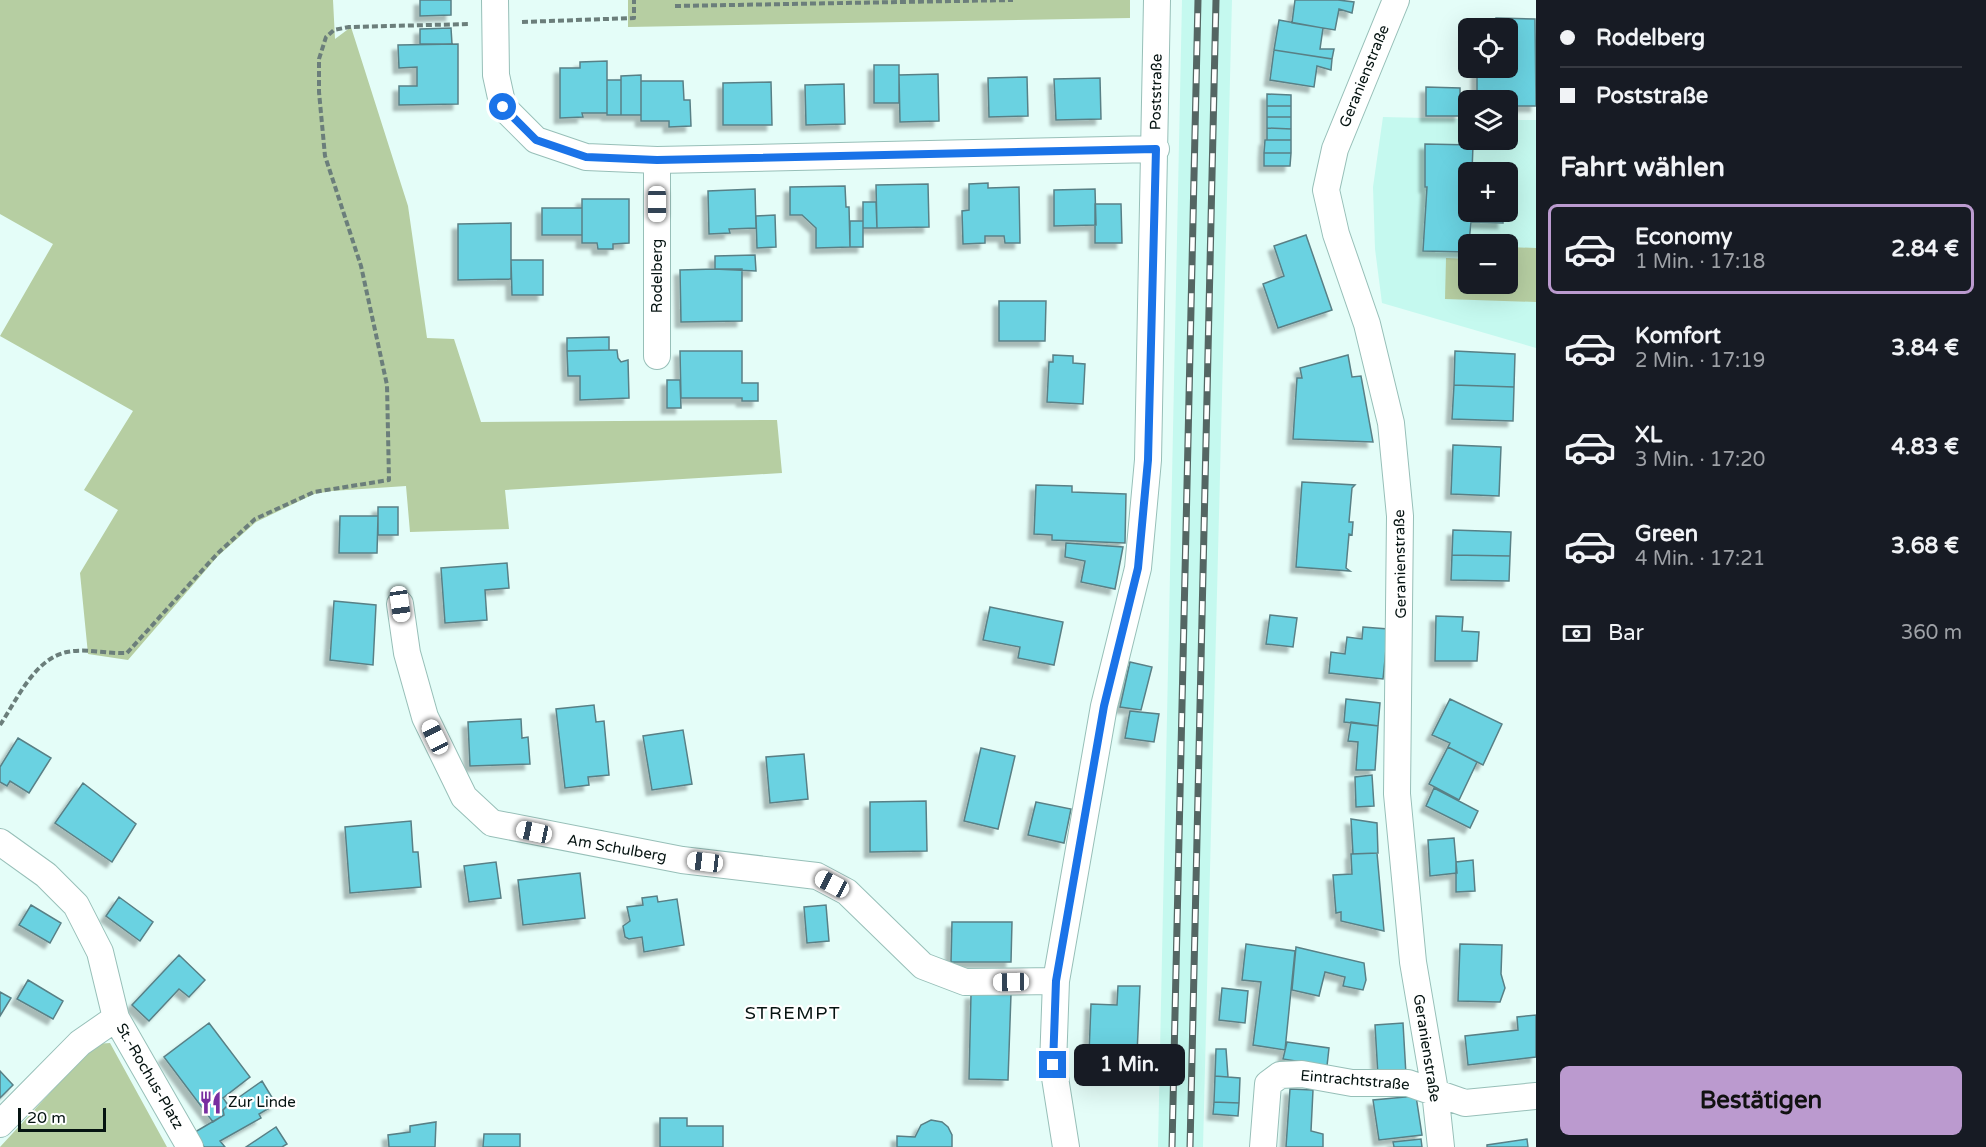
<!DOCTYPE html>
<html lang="de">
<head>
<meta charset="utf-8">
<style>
  :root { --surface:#171b24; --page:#242831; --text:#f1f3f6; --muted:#9ea1a6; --line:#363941; --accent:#bb9acf }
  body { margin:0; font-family:"Varela Round",sans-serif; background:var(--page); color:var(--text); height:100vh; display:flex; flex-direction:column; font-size:22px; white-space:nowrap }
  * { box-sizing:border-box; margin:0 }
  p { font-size:20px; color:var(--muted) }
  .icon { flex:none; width:33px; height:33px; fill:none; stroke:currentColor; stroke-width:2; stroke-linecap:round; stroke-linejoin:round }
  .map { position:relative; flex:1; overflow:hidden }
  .drawer { display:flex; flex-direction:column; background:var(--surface); width:450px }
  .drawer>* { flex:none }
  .top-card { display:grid; align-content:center; height:132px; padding:0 24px; background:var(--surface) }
  .controls { position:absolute; left:1458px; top:18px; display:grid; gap:12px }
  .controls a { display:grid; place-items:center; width:60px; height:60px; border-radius:9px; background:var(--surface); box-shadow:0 6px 24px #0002; font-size:30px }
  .scale { position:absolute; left:18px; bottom:15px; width:88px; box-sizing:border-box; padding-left:6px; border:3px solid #051311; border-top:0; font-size:16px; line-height:21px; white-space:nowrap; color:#051311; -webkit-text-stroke:4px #fff; paint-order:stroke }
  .end { position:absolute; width:27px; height:27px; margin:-14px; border:8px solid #1a73e8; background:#fff; box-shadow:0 0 0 3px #fff }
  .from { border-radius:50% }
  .bubble { position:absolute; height:42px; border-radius:9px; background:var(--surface); box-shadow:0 6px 24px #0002; font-size:20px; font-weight:700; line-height:42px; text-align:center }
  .car { position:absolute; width:18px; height:36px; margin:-18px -9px; border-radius:8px; box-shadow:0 0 4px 2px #0007; background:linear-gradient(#fff 24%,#345 0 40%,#fff 0 76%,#345 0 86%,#fff 0) }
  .top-card b { display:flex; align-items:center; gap:21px; height:57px; font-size:22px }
  .top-card b+b { border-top:2px solid var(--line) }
  .top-card i { width:15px; height:15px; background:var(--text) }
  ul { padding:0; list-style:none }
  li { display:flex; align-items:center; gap:18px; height:90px; margin:0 12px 9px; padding:0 12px; border:3px solid transparent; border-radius:9px }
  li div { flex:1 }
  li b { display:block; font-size:22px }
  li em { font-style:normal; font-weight:700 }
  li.current { border-color:var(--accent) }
  li>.icon { width:54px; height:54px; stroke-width:1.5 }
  h2 { padding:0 24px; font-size:27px; line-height:72px }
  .pay { display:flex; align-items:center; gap:15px; height:66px; padding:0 24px; font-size:22px }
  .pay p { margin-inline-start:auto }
  .button { display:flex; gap:12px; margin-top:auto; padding:12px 24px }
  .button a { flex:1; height:69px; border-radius:9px; background:var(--accent); color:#111; font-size:24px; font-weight:700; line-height:69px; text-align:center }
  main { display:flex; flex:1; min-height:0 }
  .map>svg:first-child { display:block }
  .built { fill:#c5f9ef; fill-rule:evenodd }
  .green { fill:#b6cea2 }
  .building { fill:#6bd2e1; stroke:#598086; stroke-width:1.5; filter:url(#shadow) }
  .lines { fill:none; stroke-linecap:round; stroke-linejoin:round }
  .minor-casing { stroke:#97bfb8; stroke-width:28 }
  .path { stroke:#6b7e7b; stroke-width:4; stroke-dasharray:6 3; stroke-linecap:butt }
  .minor { stroke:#fff; stroke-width:26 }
  .rail-casing { stroke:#546663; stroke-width:7 }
  .rail { stroke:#fff; stroke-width:4.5; stroke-dasharray:14; stroke-linecap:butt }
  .route { stroke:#1a73e8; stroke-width:8 }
  .labels { text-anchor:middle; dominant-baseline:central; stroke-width:4.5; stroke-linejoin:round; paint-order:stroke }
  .street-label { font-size:15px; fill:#051311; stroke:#fff }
  .poi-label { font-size:15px; fill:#051311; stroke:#fff; text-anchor:start }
  .quarter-label { font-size:18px; letter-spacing:1.5px; fill:#051311; stroke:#fff }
</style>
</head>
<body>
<main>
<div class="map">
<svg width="1536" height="1147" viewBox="0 0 1536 1147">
  <defs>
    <filter id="shadow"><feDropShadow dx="-5.5" dy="5.5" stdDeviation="1.5" flood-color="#0004"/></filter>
  </defs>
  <rect width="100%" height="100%" fill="#e4fdf8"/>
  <path class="built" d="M1182,0H1232L1203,1147H1158Z
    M1383,117L1468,119V140H1508V120H1536V348L1382,303L1375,249L1373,187ZM1468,172H1508V212H1468ZM1468,244H1508V284H1468Z"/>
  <path class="green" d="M0,0H333L335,39L351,27L408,206L427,338L454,339L481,422L777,420L782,473L505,490L509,529L410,532L406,486L332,491L314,494L256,522L218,556L128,660L88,654L80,573L118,510L84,490L133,411L0,336L53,244L0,214Z
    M628,0H1130V18L628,27Z
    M1508,247L1536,248V302L1445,299L1446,258L1468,259V284H1508Z
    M110,1043L167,1147H0L95,1044Z"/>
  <path class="building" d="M420,0H451V15L420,16Z
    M1295,0H1338L1354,2L1352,13L1339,9L1335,30L1292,23Z
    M1496,18L1535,19L1536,106H1508V100H1477V68H1508V28H1496Z
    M1279,20L1323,28L1320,49H1334L1332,59L1274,50Z
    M451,28L452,44H420V29Z
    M458,44V104L399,105V86H417V67L399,68L398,45Z
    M1274,50L1332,59L1331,70L1317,66L1314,87L1270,80Z
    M607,61V113H582L583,117L560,118V68H580V62Z
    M874,65H899V103H874Z
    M938,74L939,121L900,122L899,75Z
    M641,75V115H621V76Z
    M1027,77L1028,116L989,117L988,78Z
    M1100,78L1101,119L1056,120L1054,79Z
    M607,80H621V115H607Z
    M641,81H683L684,100H690L691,126L669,127V121H641Z
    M771,82L772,125H723V83Z
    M844,84L845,124L806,125L805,85Z
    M1426,87L1460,88V116H1426Z
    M1267,94L1291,95V106H1267Z
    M1267,106H1291V117H1267Z
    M1267,117H1291V129L1267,128Z
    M1267,128L1291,129V140H1267Z
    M1265,140H1291V153H1264Z
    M1425,144L1473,145L1472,172H1468V212H1503V223L1471,222L1468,252L1423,251L1427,187H1425Z
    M1264,153H1291L1290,166H1264Z
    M988,183V188L1019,187L1020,243H1005L1004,236H985V243L963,244L962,211L969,210V184Z
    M928,184L929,227L877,228L876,185Z
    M845,186L846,207H849L850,247L816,248V228L802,215H790V187Z
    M755,189L756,228L729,229L730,233L709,234L708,191Z
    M1095,189L1096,225L1054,226V190Z
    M582,199H629V243L613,244V249H598L597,243H582Z
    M863,202H876L877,228H863Z
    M1095,204H1121L1122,243H1095Z
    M542,208H582V235H542Z
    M775,215L776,247L757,248L756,216Z
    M850,221H863V247H850Z
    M511,223V279L458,280V224Z
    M1306,235L1332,310L1278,328L1263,284L1284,276L1274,246Z
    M755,255L756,271L715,269V256Z
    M511,260H543V295H512Z
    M715,269H742V321L681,322L680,270Z
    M999,301H1046L1045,341H999Z
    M609,337V350L567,351V338Z
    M609,350H617L618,358L621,362L628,360L629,398L580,400V376H568L567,351Z
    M680,351H742V383H758V401H742V398H681Z
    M1455,351L1515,354L1514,387L1454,385Z
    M1053,355L1073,356V363L1085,364L1083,404L1047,402L1049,362H1053Z
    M1348,355L1352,377L1361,376L1373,442L1293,439L1297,378H1302L1300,368Z
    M667,380H680L681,408H667Z
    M1454,385L1514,387L1513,421L1452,419Z
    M1453,445L1501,447L1499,496L1451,494Z
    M1302,482L1355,485L1352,488L1349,522H1353L1352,535L1349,534L1346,568L1350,571L1296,567Z
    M1036,485L1072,486V492L1126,494L1125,543L1052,540V535L1034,534Z
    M378,507H398V535H378Z
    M340,516H378L377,553H339Z
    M1453,530L1511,532L1510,556L1452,555Z
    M1066,543L1123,547L1115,589L1081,582L1085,561L1065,557Z
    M1452,555L1510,556L1509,581L1451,580Z
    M507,563L509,588L485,590L487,620L445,623L441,568Z
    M334,601L376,605L373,665L330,660Z
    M990,607L1063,622L1054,665L1018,658L1020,647L983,640Z
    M1270,615L1297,618L1293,647L1266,644Z
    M1436,616L1463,617L1462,631L1479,632L1477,661H1435Z
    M1363,627L1388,629L1383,679L1329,673L1331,652L1345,654L1347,637L1362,639Z
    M1130,662L1152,667L1141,710L1120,707Z
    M1346,699L1380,703L1378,726L1344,722Z
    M1450,699L1502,724L1483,765L1448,747L1450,743L1432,735Z
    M594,705L596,722L604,721L609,775L588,777L589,785L565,788L556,709Z
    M1130,711L1159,714L1154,742L1125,738Z
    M521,719L522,738L528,737L530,764L470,766L468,722Z
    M1351,722L1378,726L1375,770H1356L1358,742L1348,741Z
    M683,730L692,784L652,790L643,736Z
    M18,738L51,758L29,793L10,781L7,786L0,782V767Z
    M1448,747L1477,762L1459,800L1429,784Z
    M981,748L1015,756L998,829L964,821Z
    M804,754L808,799L770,803L766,757Z
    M1372,775L1374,806L1356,807L1355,777Z
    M83,783L136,824L112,862L55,823Z
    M1434,788L1478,811L1470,828L1426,806Z
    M926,801L927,851L870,852V802Z
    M1036,802L1071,809L1064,843L1028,835Z
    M1351,819L1377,823L1378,853L1353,854Z
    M411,821L413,852H418L421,887L350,893L345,827Z
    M1454,838L1457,873L1430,876L1428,840Z
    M1377,853L1384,931L1341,921V912L1336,913L1333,875L1352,874L1351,854Z
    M1473,860L1475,891L1456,892V862Z
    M496,862L501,898L469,902L464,866Z
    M580,873L585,918L523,925L518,880Z
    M657,896L658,902L677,899L684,945L644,952L642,937L629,939L625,937L623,926L630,921L627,907L643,905L642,898Z
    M119,897L153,922L140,941L106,916Z
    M31,905L61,923L50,943L19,925Z
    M826,905L829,941L807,943L804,907Z
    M952,922H1012L1011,962H951Z
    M1246,944L1295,951L1285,1050L1253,1045L1261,982L1242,980Z
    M1460,944L1502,945L1501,974L1505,988L1500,1002L1458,1001Z
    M1296,947L1364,963L1366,980L1363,990L1343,986L1345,977L1325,972L1319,996L1292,990Z
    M179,955L205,980L189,997L179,989L149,1021L132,1005Z
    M28,980L63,1001L53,1019L17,999Z
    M1118,986H1140L1136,1077L1088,1078L1091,1004L1117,1005Z
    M1222,988L1248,991L1245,1023L1219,1020Z
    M0,992L11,998L0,1016Z
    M971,994H1011L1008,1080L969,1079Z
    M1536,1015V1057L1468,1065L1465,1036L1518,1030L1517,1017Z
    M209,1023L250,1077L223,1098L228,1105L223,1110L224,1115L213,1122L164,1057Z
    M1403,1023L1406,1075L1378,1076L1375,1025Z
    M1287,1042L1329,1048L1327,1066L1283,1059Z
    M1216,1049H1226L1228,1077L1215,1076Z
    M0,1071L13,1085L0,1098Z
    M1215,1076L1240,1078L1239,1103L1214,1102Z
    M262,1081L276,1104L259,1114L261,1118L220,1141L225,1147H204L195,1132L224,1115L223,1110L228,1105Z
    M1290,1089L1313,1090L1311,1131L1323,1134V1147H1286Z
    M1416,1096L1422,1135L1379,1140L1373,1100Z
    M1214,1102L1239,1103L1238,1116L1213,1114Z
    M660,1118H687V1126H723V1147H660Z
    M931,1120L942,1122L948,1127L952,1135V1147H897V1136L915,1137L921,1125Z
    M436,1122L435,1147H389L388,1135L410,1132V1126Z
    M276,1127L287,1144L282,1147H246Z
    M484,1134H520V1147H483Z
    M1421,1139L1422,1147H1394L1393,1142Z
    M1527,1139L1528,1147H1487V1145Z"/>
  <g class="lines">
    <defs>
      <path id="minor" d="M495,0L496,75L503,107L536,140L586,157L657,160L1156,149
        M1396,0L1335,149L1326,190L1336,234L1367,324L1391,423L1400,516L1397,794L1413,962L1435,1091L1441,1147
        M657,160V356
        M400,604L407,653L425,717L464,797L492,823L682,860L817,876L847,892L923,966L965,982L1056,981
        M0,842L46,875L76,905L100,952L116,1018L190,1147
        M0,1124L80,1043L116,1018
        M1066,1147L1053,1065L1056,981L1104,706L1138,568L1148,460L1157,0
        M1263,1147L1268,1084L1280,1075L1302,1074L1352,1083H1408L1465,1103L1536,1096"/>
    </defs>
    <use href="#minor" class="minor-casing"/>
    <path class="path" d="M675,6L1013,0
      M522,22L634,18V0
      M0,725C17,700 34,659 67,652C85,648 108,654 127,653L217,554L255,519L314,492L389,480L387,385L361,266L325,156L319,92V59L326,37L334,30L349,27L470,24"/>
    <use href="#minor" class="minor"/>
    <defs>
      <path id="rail" d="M1172,1147L1198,0
        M1190,1147L1216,0"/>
    </defs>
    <use href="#rail" class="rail-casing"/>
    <use href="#rail" class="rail"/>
  </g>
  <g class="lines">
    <path class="route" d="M503,107L536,140L586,157L657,160L1156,149L1148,460L1138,568L1104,706L1056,981L1053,1065"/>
  </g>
  <defs>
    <symbol id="restaurant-bare" viewBox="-9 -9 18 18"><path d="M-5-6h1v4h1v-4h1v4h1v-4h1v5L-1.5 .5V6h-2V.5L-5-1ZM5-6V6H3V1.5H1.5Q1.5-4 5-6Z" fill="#782ea0" stroke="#fff" stroke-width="2.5" paint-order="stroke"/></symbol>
  </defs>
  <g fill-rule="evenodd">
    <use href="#restaurant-bare" x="194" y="1086" width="33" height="33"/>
  </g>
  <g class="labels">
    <g class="street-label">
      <text transform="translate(1364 76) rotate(-68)">Geranienstraße</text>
      <text transform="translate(1156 92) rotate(-89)">Poststraße</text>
      <text transform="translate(657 276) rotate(-90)">Rodelberg</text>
      <text transform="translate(1400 564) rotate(-91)">Geranienstraße</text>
      <text transform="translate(617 848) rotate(10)">Am Schulberg</text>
      <text transform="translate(1427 1048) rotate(81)">Geranienstraße</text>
      <text transform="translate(150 1076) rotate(60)">St.-Rochus-Platz</text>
      <text transform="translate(1355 1080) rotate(5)">Eintrachtstraße</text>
    </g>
    <g class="poi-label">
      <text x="228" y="1102">Zur Linde</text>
    </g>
    <g class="quarter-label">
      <text x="793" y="1013">STREMPT</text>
    </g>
  </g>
</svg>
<div class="controls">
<a><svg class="icon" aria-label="locate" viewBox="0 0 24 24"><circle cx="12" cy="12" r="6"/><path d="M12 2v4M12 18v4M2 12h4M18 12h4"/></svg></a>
<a><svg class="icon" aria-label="layers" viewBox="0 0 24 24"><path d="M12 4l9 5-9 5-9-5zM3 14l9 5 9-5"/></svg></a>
<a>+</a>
<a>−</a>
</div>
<div class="scale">20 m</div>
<i class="end from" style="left:503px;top:107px"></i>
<i class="end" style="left:1053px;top:1065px"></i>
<div class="bubble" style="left:1074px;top:1044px;width:111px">1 Min.</div>
<i class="car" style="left:657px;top:204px;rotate:180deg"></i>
<i class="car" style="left:400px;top:604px;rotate:172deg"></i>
<i class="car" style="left:435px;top:737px;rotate:334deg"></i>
<i class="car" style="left:534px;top:832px;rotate:282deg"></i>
<i class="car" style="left:705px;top:862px;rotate:277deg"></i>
<i class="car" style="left:832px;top:884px;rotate:298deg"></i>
<i class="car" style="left:1011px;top:982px;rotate:269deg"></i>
</div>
<section class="drawer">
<div class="top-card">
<b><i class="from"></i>Rodelberg</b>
<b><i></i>Poststraße</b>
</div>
<h2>Fahrt wählen</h2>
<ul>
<li class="current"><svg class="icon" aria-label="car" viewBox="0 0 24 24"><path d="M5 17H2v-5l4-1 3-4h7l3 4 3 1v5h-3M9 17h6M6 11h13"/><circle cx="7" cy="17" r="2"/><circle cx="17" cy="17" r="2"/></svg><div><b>Economy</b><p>1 Min. · 17:18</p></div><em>2.84 €</em></li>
<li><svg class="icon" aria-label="car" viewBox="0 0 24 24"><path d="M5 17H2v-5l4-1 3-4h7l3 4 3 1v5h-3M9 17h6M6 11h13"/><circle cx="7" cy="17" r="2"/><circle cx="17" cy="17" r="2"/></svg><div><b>Komfort</b><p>2 Min. · 17:19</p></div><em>3.84 €</em></li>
<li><svg class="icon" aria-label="car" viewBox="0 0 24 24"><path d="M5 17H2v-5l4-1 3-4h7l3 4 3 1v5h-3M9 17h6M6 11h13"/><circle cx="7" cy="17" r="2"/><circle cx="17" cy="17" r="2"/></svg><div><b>XL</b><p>3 Min. · 17:20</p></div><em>4.83 €</em></li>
<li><svg class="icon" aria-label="car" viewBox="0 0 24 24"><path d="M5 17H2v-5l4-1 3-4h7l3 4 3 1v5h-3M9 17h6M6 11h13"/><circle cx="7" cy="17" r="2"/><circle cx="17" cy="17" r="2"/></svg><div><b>Green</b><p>4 Min. · 17:21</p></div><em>3.68 €</em></li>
</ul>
<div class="pay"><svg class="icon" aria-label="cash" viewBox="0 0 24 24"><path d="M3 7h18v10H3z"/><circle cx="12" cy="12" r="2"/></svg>Bar<p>360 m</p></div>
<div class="button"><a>Bestätigen</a></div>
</section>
</main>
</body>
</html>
